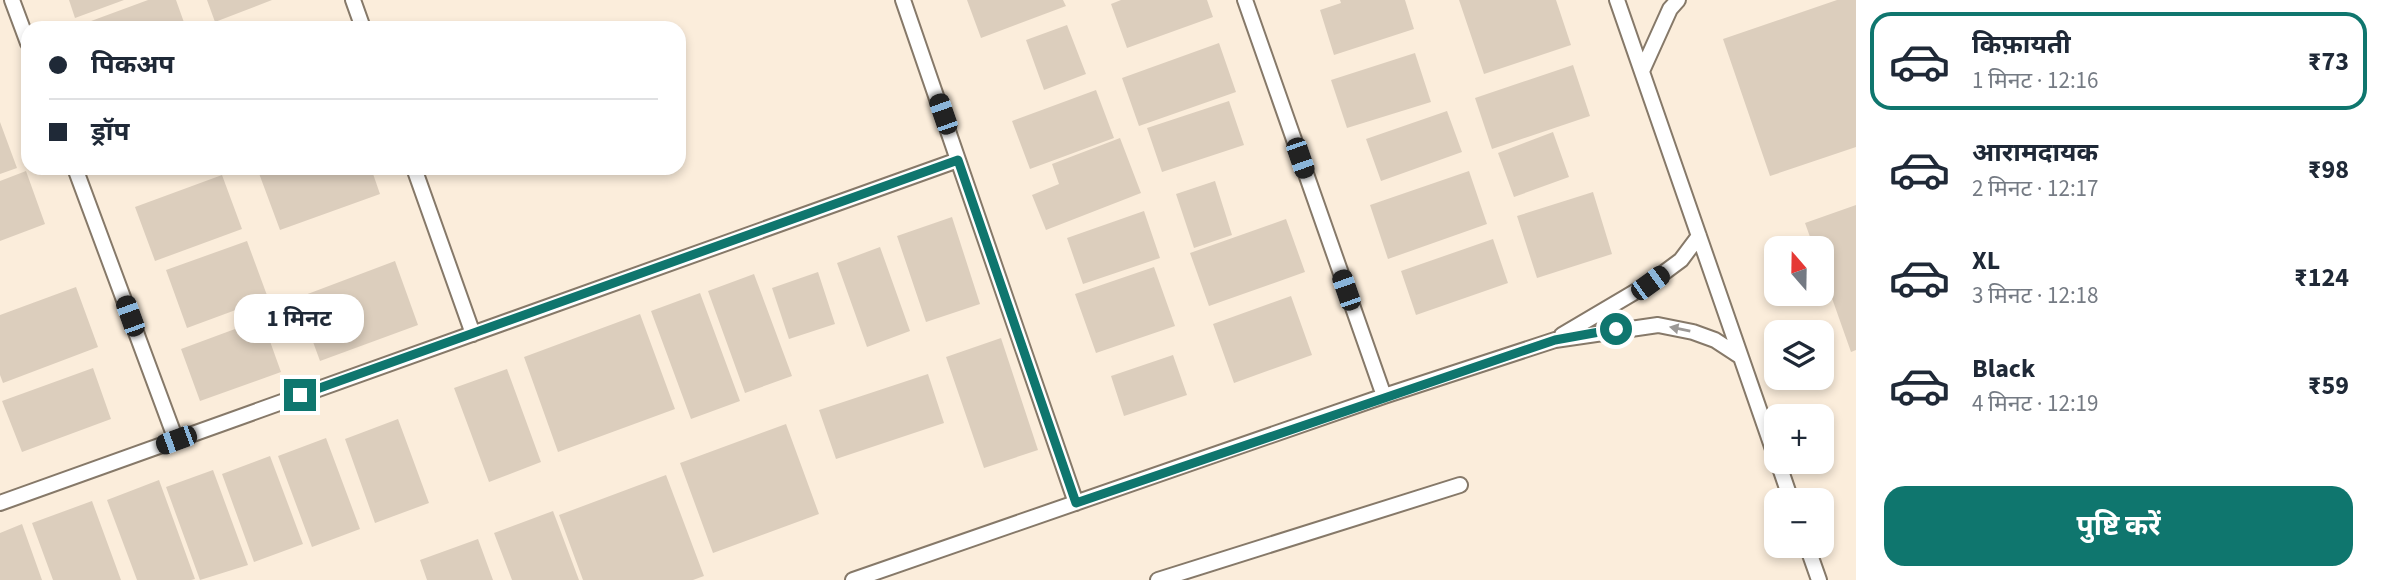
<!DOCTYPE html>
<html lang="hi">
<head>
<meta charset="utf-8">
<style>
  :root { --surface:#fff; --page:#f2f2f3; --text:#1f2937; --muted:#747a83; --line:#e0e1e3; --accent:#0f766e }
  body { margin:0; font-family:"Source Sans 3","Noto Sans Devanagari",sans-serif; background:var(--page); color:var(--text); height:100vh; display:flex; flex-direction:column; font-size:26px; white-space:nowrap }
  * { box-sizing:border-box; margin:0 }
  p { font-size:23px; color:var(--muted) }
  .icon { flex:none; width:38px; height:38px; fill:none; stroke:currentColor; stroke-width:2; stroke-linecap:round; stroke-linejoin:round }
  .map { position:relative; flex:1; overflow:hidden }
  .side { display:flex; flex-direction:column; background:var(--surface); width:525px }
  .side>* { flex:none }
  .top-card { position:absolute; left:21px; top:21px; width:665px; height:154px; border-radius:21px; box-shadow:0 4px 10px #0003; display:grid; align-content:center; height:154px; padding:0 28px; background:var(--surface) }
  .needle { width:46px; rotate:340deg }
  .buttons { position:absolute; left:1764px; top:236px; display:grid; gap:14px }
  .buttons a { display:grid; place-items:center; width:70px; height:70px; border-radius:14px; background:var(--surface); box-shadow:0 4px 10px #0003; font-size:35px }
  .end { position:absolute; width:32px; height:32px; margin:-16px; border:9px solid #0f766e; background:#fff; box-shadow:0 0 0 4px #fff }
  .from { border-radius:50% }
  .bubble { position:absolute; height:49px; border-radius:21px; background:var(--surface); box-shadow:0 4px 10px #0003; font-size:23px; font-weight:700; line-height:49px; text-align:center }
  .car { position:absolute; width:21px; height:42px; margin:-21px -10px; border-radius:9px; box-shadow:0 0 5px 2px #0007; background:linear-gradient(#222 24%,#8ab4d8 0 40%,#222 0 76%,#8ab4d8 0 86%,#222 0) }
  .top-card b { display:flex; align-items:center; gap:24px; height:66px; font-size:26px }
  .top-card b+b { border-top:2px solid var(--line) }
  .top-card i { width:18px; height:18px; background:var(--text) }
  ul { padding:12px 0 0; list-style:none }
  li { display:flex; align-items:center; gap:21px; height:98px; margin:0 14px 10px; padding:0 14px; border:4px solid transparent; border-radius:21px }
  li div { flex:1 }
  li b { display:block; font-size:26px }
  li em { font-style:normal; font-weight:700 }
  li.selected { border-color:var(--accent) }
  li>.icon { width:63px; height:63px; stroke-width:1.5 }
  .button { display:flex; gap:14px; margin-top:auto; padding:14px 28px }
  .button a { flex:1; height:80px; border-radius:21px; background:var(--accent); color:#fff; font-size:28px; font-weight:700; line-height:80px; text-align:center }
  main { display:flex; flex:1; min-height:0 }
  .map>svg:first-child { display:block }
  .building { fill:#dccebd }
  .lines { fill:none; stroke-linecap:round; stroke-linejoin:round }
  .lane-casing { stroke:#867969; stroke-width:18 }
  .lane { stroke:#fff; stroke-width:14 }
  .oneway { fill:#9c9996 }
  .route { stroke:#0f766e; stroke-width:9 }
</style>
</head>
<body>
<main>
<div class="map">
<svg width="1856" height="580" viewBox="0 0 1856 580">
  <rect width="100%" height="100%" fill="#fbeddb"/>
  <path class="building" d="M69,0H124L75,18Z
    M148,0H176L186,28H85L83,24Z
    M207,0H272L215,22Z
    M967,0H1063L1066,6L981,38Z
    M1121,0H1207L1213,17L1127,48L1111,4Z
    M1340,0H1405L1414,29L1334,55L1320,10L1341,3Z
    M1459,0H1556L1571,45L1484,74Z
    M1837,0H1856V147L1770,176L1723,39Z
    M1067,25L1086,74L1044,90L1026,40Z
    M1219,43L1236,92L1139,126L1122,78Z
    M1415,53L1431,102L1347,128L1331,80Z
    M1573,65L1590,116L1492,149L1475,98Z
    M1096,90L1114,138L1030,169L1012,121Z
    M1229,101L1244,145L1162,172L1147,128Z
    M1447,111L1462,152L1381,181L1366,139Z
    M0,122L17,168L0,174Z
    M1553,132L1569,177L1514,197L1498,153Z
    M1120,138L1141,193L1046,230L1032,195L1059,184L1052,164Z
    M257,168H371L380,194L280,230Z
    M26,171L45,224L0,241V181Z
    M1469,171L1487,224L1388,259L1370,205Z
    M222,175L242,229L155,261L135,207Z
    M1215,181L1232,235L1194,248L1176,194Z
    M1593,192L1612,254L1537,278L1517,216Z
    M1856,205V350L1851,352L1822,270V248H1814L1805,223Z
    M1144,211L1160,258L1083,284L1067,238Z
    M952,217L980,304L926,322L897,236Z
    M1286,219L1305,272L1209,306L1190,253Z
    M1493,239L1508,283L1416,315L1401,271Z
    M247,241L268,298L187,328L166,270Z
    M880,247L910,331L867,347L837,263Z
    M395,261L418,325L320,361L297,298Z
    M1154,267L1175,326L1096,353L1075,294Z
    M818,272L835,324L789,339L772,288Z
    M754,274L792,376L745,393L708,291Z
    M76,287L98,347L3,383L0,375V315Z
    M700,293L740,401L691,419L651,311Z
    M1291,296L1312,355L1234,383L1213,324Z
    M640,314L675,409L558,452L524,357Z
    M262,319L281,372L200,401L181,349Z
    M1001,338L1038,450L984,468L946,357Z
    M1173,355L1187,395L1124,416L1111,376Z
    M93,368L111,419L22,452L2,401Z
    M507,369L541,462L489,482L454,388Z
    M928,374L944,423L836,459L819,410Z
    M398,419L429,503L375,523L345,439Z
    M786,424L819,514L713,553L680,463Z
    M326,438L360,529L312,547L278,456Z
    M270,456L303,544L254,562L222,474Z
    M213,470L248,565L200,580L166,487Z
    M666,475L704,576L693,580H583L559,515Z
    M159,480L195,579L191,580H137L107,500Z
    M92,501L121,580H53L32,523Z
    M553,511L579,580H512L494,533Z
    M22,524L42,580H0V533Z
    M478,539L493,580H427L420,560Z"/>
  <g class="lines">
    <defs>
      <path id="lane" d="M12,0L28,43
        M353,0L363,28
        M903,0L1076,503
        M1245,0L1384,396
        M1617,0L1776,458
        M1642,71L1670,9L1678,0
        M75,168L176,440
        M414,168L473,334
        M1562,335L1650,283L1681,260L1699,236
        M1778,462L1791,500
        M0,503L958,160
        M1807,546L1819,580
        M853,580L1384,396L1555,340L1658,325L1693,332L1715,340L1741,357
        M1158,580L1460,485"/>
    </defs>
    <use href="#lane" class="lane-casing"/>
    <use href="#lane" class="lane"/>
  </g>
  <defs><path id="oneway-solid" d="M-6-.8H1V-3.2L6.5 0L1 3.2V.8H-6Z" transform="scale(1.75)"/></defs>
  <use class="oneway" href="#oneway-solid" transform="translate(1680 329) rotate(-169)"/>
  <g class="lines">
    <path class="route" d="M300,395L958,160L1076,503L1555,340L1616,329"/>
  </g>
</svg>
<div class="buttons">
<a><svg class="needle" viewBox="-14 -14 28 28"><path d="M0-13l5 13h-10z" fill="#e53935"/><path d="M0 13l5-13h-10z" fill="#747a83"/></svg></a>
<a><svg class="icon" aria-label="layers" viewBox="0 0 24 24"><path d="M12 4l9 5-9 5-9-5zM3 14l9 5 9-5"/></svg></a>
<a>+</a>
<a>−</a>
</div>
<i class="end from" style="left:1616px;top:329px"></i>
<i class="end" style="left:300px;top:395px"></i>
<div class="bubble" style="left:234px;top:294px;width:130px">1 मिनट</div>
<i class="car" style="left:943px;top:114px;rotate:341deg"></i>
<i class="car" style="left:1300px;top:158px;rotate:161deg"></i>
<i class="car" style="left:1650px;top:283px;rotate:54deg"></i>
<i class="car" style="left:1346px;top:290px;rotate:341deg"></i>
<i class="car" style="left:130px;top:316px;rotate:340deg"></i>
<i class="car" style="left:176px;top:440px;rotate:250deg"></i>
<div class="top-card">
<b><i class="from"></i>पिकअप</b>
<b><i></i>ड्रॉप</b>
</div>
</div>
<section class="side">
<ul>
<li class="selected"><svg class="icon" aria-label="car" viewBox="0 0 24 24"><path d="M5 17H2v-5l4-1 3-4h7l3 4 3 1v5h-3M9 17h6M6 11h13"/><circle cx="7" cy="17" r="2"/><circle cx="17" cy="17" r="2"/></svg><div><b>किफ़ायती</b><p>1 मिनट · 12:16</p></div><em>₹73</em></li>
<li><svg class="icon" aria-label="car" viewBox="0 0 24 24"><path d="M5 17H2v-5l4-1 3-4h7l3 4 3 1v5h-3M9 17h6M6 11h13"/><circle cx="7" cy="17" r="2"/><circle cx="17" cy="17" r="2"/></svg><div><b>आरामदायक</b><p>2 मिनट · 12:17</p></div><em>₹98</em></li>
<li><svg class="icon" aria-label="car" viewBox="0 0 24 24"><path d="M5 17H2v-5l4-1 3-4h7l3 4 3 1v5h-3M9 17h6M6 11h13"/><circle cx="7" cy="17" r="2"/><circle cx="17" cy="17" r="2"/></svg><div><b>XL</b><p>3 मिनट · 12:18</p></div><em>₹124</em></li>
<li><svg class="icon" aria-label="car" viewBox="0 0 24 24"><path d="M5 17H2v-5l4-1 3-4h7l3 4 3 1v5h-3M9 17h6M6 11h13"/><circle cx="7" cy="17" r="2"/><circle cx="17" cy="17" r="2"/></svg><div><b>Black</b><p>4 मिनट · 12:19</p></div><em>₹59</em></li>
</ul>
<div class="button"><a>पुष्टि करें</a></div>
</section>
</main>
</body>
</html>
